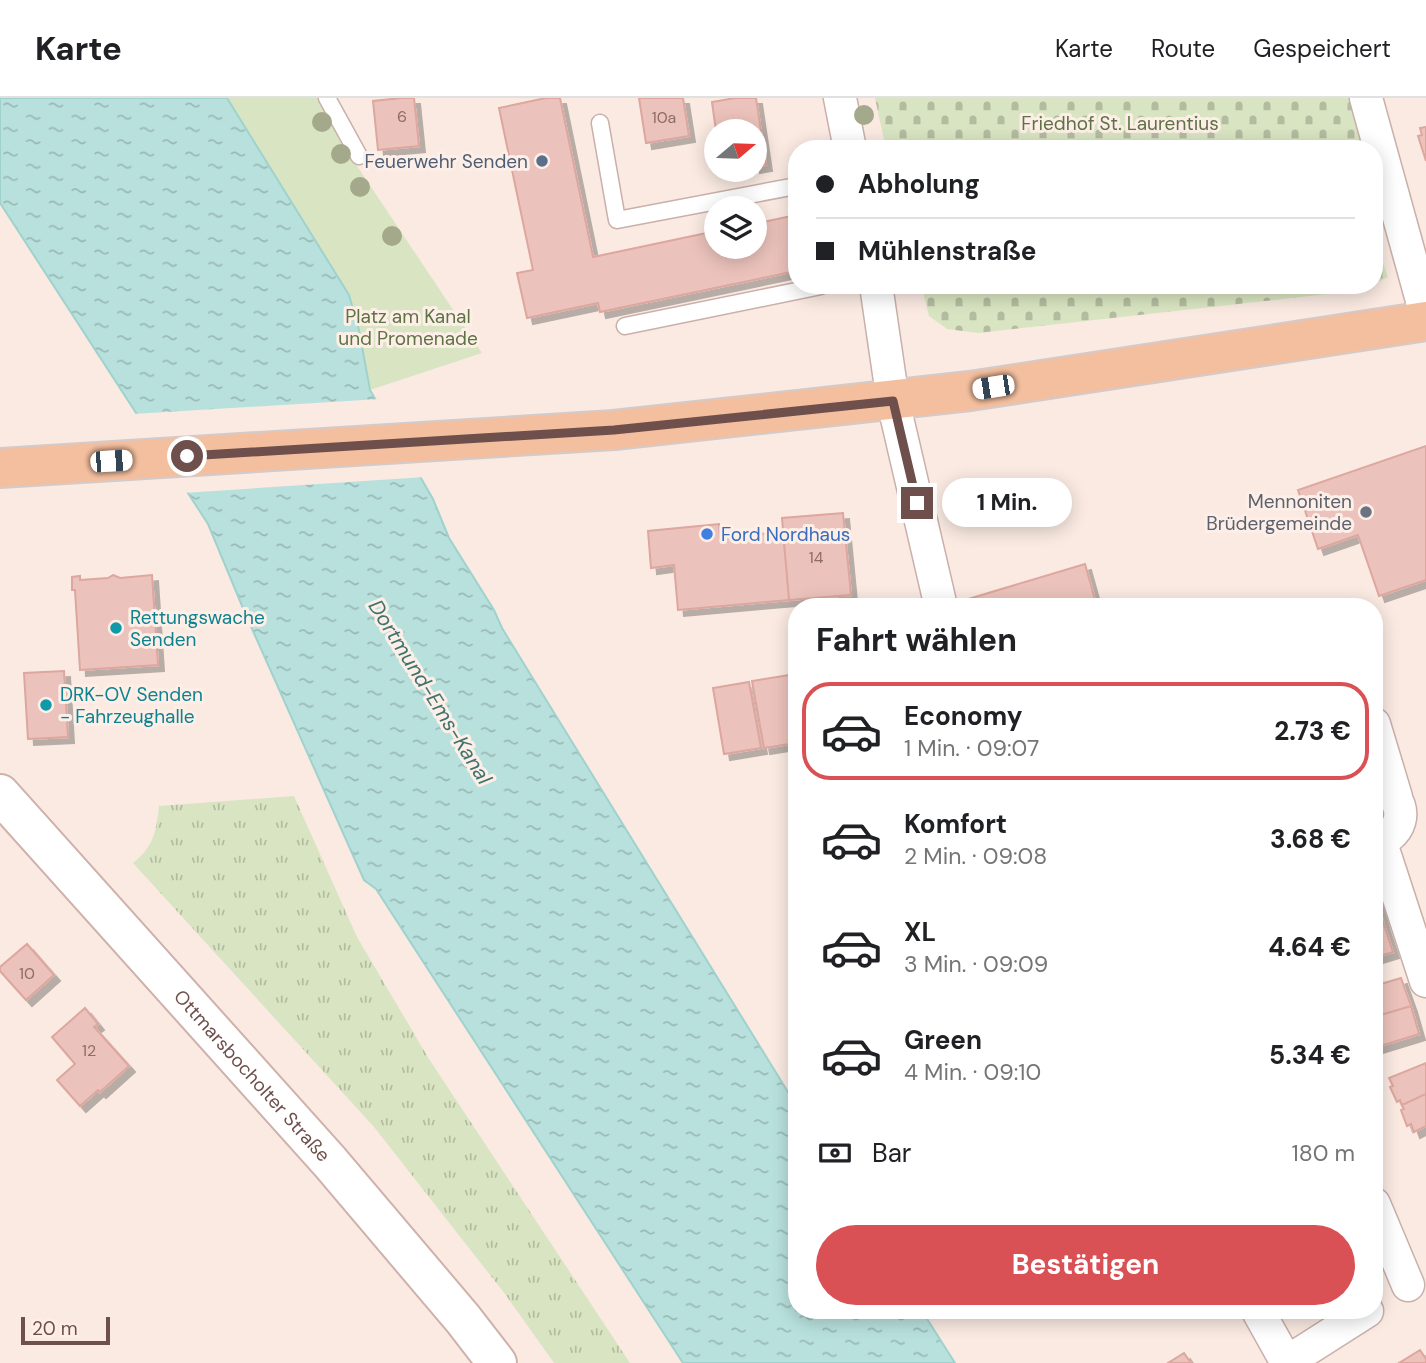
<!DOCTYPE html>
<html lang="de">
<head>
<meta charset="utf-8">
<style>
  :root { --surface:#fff; --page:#f6f6f6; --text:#202124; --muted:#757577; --line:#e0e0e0; --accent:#d95155 }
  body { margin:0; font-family:"DM Sans",sans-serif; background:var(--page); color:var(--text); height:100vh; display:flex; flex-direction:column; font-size:26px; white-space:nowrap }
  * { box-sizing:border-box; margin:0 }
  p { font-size:23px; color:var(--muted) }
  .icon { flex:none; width:38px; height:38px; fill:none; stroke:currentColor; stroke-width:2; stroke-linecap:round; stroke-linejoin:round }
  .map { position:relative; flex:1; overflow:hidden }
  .details { position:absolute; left:788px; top:500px; width:595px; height:721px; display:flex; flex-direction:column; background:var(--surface); border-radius:28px; box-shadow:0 4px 18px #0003 }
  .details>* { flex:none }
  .banner { position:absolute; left:788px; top:42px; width:595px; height:154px; border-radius:28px; box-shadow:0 4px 18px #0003; display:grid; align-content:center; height:154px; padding:0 28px; background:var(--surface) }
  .needle { width:46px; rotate:71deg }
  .tools { position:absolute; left:704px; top:21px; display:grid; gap:14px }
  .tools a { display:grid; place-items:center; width:63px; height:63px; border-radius:50%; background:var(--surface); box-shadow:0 4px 18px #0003; font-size:35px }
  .scale { position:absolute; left:21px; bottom:18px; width:89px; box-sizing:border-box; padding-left:7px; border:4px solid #6e4f4b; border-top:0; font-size:19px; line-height:24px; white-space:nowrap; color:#6e4f4b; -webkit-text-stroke:5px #fdefe7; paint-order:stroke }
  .end { position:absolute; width:32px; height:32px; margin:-16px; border:9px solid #6e4f4b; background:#fff; box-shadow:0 0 0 4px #fff }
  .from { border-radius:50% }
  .bubble { position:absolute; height:49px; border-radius:24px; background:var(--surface); box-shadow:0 4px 18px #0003; font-size:23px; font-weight:700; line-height:49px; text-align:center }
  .car { position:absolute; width:21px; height:42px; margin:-21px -10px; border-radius:9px; box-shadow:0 0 5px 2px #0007; background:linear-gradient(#fff 24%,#345 0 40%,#fff 0 76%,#345 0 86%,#fff 0) }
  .banner b { display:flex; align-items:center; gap:24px; height:66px; font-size:26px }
  .banner b+b { border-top:2px solid var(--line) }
  .banner i { width:18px; height:18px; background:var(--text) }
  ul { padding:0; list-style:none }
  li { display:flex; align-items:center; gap:21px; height:98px; margin:0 14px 10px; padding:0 14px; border:4px solid transparent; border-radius:28px }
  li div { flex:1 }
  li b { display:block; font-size:26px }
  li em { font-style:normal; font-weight:700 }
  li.current { border-color:var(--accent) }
  li>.icon { width:63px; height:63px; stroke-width:1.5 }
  h2 { padding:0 28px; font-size:32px; line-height:84px }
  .pay { display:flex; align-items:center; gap:18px; height:77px; padding:0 28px; font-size:26px }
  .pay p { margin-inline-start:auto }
  .cta { display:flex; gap:14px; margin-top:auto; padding:14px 28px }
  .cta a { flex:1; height:80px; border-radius:42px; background:var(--accent); color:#fff; font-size:28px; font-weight:700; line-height:80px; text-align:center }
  header { display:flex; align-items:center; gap:42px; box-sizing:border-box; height:98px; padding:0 35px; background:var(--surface); border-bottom:2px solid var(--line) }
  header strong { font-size:33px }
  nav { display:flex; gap:38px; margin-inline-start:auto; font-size:24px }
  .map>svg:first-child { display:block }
  .grass { fill:url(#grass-tufts) }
  .cemetery { fill:url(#cemetery-stones) }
  .green { fill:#d9e5c2 }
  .water { fill:url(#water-ripples); stroke:#a0d2cd; stroke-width:2 }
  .pier { fill:#faeae2 }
  .building { fill:#ecc3bc; stroke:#dda69e; stroke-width:2; filter:url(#shadow) }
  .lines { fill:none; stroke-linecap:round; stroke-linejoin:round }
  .service-casing { stroke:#c9b0aa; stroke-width:19 }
  .minor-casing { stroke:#c9b0aa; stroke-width:35 }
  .secondary-casing { stroke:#ceb1aa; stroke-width:42 }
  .primary-casing { stroke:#d4cac9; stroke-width:42 }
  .service { stroke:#fff; stroke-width:16 }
  .minor { stroke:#fff; stroke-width:32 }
  .secondary { stroke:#fff; stroke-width:38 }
  .primary { stroke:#f3bf9f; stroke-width:38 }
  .tree { fill:#a4a98b }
  .route { stroke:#6e4f4b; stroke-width:9 }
  .service-dot { fill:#5c6f8a; stroke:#fdefe7; stroke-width:2.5 }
  .worship-dot { fill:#6b7280; stroke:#fdefe7; stroke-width:2.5 }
  .shop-dot { fill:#3f7fe0; stroke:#fdefe7; stroke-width:2.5 }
  .culture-dot { fill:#0f9aa8; stroke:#fdefe7; stroke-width:2.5 }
  .labels { text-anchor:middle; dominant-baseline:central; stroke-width:6; stroke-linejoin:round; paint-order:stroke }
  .number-label { font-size:16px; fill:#8e6c67 }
  .park-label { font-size:19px; fill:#5e7344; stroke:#fdefe7 }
  .service-label { font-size:19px; fill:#4e5e75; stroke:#fdefe7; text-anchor:end }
  .worship-label { font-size:19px; fill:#5b616d; stroke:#fdefe7; text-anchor:end }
  .shop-label { font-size:19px; fill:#366cbe; stroke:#fdefe7; text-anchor:start }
  .culture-label { font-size:19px; fill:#0d838f; stroke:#fdefe7; text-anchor:start }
  .street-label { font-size:19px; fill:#6e4f4b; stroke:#fdefe7 }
  .water-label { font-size:21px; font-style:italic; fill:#40736f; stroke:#fdefe7 }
</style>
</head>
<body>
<header>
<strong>Karte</strong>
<nav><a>Karte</a><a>Route</a><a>Gespeichert</a></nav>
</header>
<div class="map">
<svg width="1426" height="1265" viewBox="0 0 1426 1265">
  <defs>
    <pattern id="grass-tufts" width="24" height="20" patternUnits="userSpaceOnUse" patternTransform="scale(1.75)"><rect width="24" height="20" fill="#d9e5c2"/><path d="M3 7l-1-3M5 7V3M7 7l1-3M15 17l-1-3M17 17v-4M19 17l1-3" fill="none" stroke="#b4bca0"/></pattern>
    <pattern id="cemetery-stones" width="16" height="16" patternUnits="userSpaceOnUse" patternTransform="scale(1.75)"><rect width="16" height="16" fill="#d9e5c2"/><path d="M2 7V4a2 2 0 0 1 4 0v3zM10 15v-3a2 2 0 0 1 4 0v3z" fill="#b4bca0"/></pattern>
    <pattern id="water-ripples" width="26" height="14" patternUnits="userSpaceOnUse" patternTransform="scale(1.75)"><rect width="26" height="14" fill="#b8e1dd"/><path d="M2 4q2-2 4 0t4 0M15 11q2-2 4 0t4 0" fill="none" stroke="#9ab9b5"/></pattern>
    <filter id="shadow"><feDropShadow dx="6" dy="6" stdDeviation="0" flood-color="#0004"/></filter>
  </defs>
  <rect width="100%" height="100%" fill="#faeae2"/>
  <path class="grass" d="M294,698L357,839L429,961L630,1265H554L505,1196L374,1029L133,765C154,748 156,734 159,708Z"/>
  <path class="cemetery" d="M875,0H1352L1365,51H886Z
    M1374,141L1388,179L1374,186Z
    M921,187H1372L1363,192L978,235L947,231L929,218Z"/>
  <path class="green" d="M227,0H319L353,62L482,255L370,292L359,232L349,197Z"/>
  <path class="water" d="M0,0H227L349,197L359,232L370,292L433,401L449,440L494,512L502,530L540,592L796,1007V1213H922L955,1265H683L376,791L364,782L245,515L208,426L0,105Z"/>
  <path class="pier" d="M380,301L425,379L183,395L133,316Z"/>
  <path class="building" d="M402,0H414L419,48L378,52L373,3Z
    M546,0H560L593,159L716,133V149H754V126L796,117V173L600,214L598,205L527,220L517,175L533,172L499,10Z
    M639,0H683L689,38L646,45Z
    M735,0H756L766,67L754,69V33H716L712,4Z
    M1426,29V63L1418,38L1422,37L1420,30Z
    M1426,348V482L1379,498L1358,437L1318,451L1298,392Z
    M843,415L851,497L789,502L782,420Z
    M719,426L720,440L739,438V435L761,433L762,436L783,434L789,502L678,512L674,467L651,470L648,433Z
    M1085,466L1097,509H966L965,502Z
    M113,477L120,480L152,477L158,567L80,572L75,492H72V479L80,478V482L108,480Z
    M64,573L68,639L28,641L24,575Z
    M796,576V645L764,650L752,583Z
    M749,584L761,650L724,656L713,590Z
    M1374,799H1376L1384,827L1374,830Z
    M1384,827L1393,854L1374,860V830Z
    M27,846L54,877L26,902L0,873V869Z
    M1401,880L1411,908L1374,919V888Z
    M1411,908L1419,936L1374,950V919Z
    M85,910L98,926L94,929L129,968L100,994L98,992L80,1008L57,982L75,966L52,939Z
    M1426,965V996L1402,1007L1400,1002L1397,1004L1390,989L1393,988L1389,980Z
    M1426,996V1028L1414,1034L1411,1026L1407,1028L1401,1012L1404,1011L1402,1007Z
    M1420,1252L1426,1261V1265H1399Z
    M1184,1255L1191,1265H1168Z"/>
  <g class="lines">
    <defs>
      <path id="service" d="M327,0L359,58
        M600,25L617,122L796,88
        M625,228L821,188V187"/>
      <path id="minor" d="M840,0L850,51
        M1366,0L1426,217
        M876,187L893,303L941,509
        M1374,626L1396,699
        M1374,687C1398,690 1411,721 1389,738C1385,741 1379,743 1374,745
        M1380,742L1426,883
        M1374,1106L1408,1187
        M1258,1213L1287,1265
        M1287,1264L1367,1213"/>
      <g id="secondary">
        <path id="s1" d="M0,696L330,1064L463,1221L497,1265"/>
      </g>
      <path id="primary" d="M0,370L614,332L970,293L1426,223"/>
    </defs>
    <use href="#service" class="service-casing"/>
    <use href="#minor" class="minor-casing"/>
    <use href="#secondary" class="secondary-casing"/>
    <use href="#primary" class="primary-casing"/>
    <use href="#service" class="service"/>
    <use href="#minor" class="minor"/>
    <use href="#secondary" class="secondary"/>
    <use href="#primary" class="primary"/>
  </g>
  <g class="tree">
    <circle cx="864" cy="17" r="10"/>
    <circle cx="322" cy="24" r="10"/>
    <circle cx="341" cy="56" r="10"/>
    <circle cx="360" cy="89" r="10"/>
    <circle cx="392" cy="138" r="10"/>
  </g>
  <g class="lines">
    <path class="route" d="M187,358L614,332L893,303L917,405"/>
  </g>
  <circle class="service-dot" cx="542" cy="63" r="7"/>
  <circle class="worship-dot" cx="1366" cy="414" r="7"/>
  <circle class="shop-dot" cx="707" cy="436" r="7"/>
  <g class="culture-dot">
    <circle cx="116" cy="530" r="7"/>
    <circle cx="46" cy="607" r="7"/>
  </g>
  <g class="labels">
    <g class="number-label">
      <text x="402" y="18">6</text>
      <text x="664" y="19">10a</text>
      <text x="816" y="459">14</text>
      <text x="27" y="875">10</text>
      <text x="89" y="952">12</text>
    </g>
    <g class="park-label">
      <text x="1120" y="25">Friedhof St. Laurentius</text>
      <text x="408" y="218">Platz am Kanal<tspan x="408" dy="22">und Promenade</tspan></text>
    </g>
    <g class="service-label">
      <text x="528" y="63">Feuerwehr Senden</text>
    </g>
    <g class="worship-label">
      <text x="1352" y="403">Mennoniten<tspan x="1352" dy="22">Brüdergemeinde</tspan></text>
    </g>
    <g class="shop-label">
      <text x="721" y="436">Ford Nordhaus</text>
    </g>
    <g class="culture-label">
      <text x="130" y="519">Rettungswache<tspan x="130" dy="22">Senden</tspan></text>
      <text x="60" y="596">DRK-OV Senden<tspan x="60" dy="22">- Fahrzeughalle</tspan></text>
    </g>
    <g class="street-label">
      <text stroke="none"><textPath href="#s1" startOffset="378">Ottmarsbocholter Straße</textPath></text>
    </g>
    <g class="water-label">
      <text transform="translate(430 594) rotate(58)">Dortmund-Ems-Kanal</text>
    </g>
  </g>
</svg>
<div class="tools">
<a><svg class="needle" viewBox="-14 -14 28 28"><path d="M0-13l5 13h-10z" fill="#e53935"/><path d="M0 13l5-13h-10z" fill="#757577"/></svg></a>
<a><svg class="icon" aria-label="layers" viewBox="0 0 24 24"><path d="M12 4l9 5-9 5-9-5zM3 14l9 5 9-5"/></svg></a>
</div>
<div class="scale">20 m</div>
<i class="end from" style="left:187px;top:358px"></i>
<i class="end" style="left:917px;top:405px"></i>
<div class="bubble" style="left:942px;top:380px;width:130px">1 Min.</div>
<i class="car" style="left:993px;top:289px;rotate:261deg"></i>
<i class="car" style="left:111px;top:363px;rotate:86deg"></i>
<div class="banner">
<b><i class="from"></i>Abholung</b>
<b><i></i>Mühlenstraße</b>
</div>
<section class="details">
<h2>Fahrt wählen</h2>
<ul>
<li class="current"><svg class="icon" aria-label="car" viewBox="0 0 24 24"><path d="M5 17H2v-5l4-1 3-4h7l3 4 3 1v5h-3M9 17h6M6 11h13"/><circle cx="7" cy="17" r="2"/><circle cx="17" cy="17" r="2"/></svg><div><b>Economy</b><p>1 Min. · 09:07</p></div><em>2.73 €</em></li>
<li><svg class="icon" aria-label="car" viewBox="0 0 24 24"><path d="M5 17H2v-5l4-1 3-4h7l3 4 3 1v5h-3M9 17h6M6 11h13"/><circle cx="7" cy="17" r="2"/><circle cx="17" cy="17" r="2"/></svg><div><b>Komfort</b><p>2 Min. · 09:08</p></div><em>3.68 €</em></li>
<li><svg class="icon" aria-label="car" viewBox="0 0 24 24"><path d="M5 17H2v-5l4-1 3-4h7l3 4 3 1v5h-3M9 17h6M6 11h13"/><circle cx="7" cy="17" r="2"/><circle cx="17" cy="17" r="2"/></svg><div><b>XL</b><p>3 Min. · 09:09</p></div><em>4.64 €</em></li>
<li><svg class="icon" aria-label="car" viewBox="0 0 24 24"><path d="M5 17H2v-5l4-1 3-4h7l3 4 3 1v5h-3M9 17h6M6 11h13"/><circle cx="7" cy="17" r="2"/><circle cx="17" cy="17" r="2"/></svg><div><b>Green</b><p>4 Min. · 09:10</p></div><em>5.34 €</em></li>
</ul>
<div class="pay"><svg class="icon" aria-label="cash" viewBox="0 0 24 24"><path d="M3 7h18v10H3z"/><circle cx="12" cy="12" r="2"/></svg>Bar<p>180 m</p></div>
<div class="cta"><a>Bestätigen</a></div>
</section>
</div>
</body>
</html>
